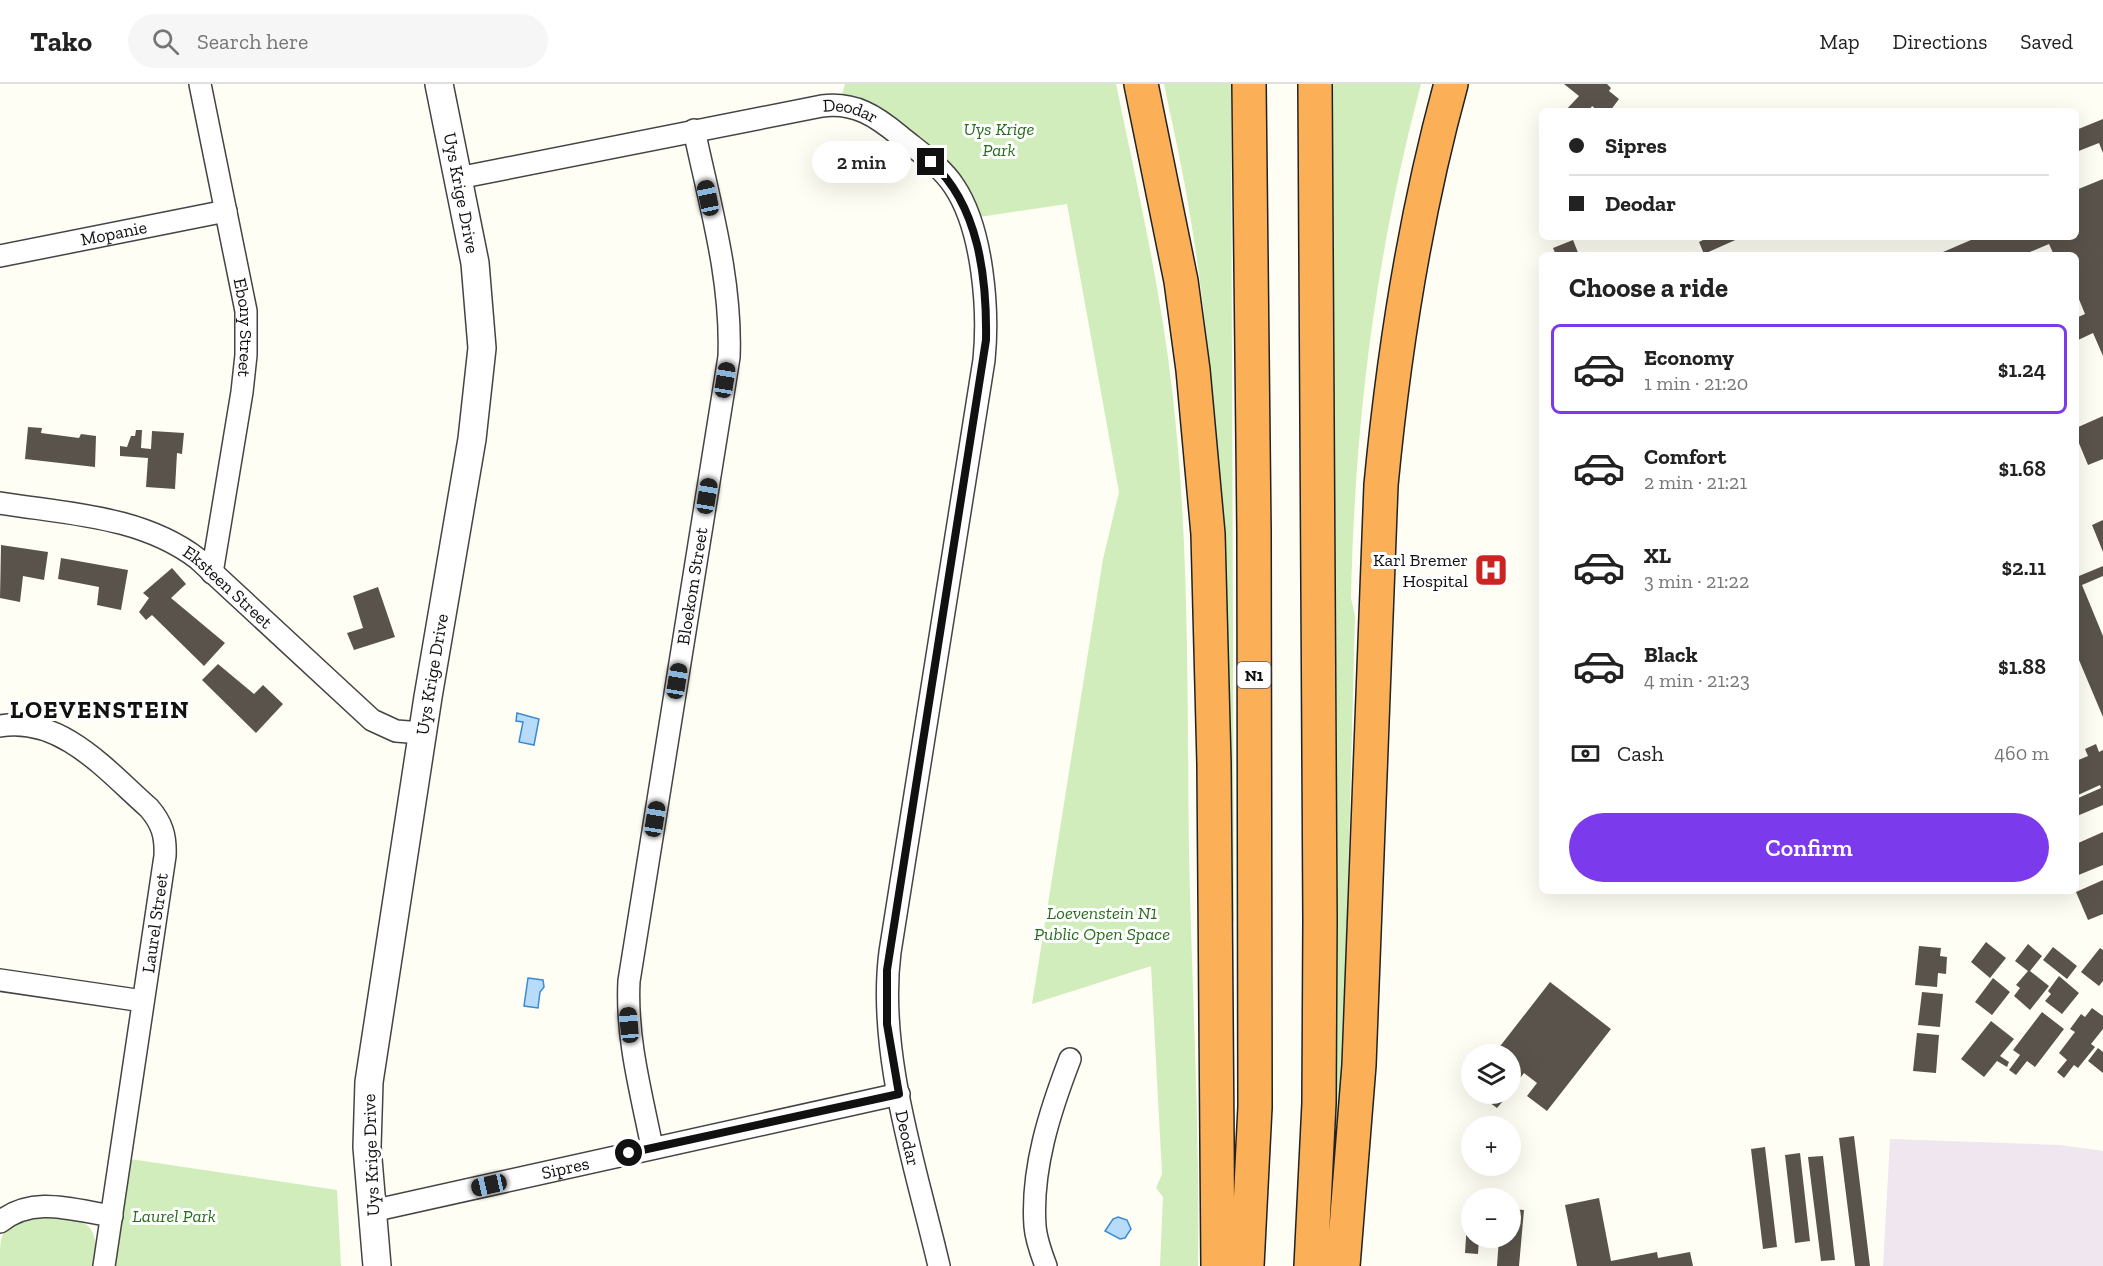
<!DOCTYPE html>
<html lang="en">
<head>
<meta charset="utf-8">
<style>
  :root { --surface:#fff; --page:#f6f6f6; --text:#222; --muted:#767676; --line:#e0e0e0; --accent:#7c3aed }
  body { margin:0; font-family:"Zilla Slab",serif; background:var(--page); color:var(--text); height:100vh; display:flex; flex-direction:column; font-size:22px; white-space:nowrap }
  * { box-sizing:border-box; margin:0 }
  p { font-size:20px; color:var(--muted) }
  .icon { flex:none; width:33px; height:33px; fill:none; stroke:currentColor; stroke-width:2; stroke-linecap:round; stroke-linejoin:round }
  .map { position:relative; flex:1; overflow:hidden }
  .panel { position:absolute; left:1539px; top:168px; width:540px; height:642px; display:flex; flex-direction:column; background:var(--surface); border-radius:9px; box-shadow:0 6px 24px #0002 }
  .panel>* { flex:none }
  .guide { position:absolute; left:1539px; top:24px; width:540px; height:132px; border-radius:9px; box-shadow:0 6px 24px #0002; display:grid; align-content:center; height:132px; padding:0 30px; background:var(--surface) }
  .fabs { position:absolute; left:1461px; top:960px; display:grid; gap:12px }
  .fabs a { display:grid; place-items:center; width:60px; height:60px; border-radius:50%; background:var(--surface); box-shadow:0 6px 24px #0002; font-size:30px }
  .end { position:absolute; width:27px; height:27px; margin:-14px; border:8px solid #111; background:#fff; box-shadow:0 0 0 3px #fff }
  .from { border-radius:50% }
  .bubble { position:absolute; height:42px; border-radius:21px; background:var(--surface); box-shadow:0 6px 24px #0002; font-size:20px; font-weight:600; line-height:42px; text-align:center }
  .car { position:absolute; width:18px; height:36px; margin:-18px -9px; border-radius:8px; box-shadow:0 0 4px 2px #0007; background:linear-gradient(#222 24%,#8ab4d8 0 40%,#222 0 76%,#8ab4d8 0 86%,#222 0) }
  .guide b { display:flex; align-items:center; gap:21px; height:57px; font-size:22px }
  .guide b+b { border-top:2px solid var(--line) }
  .guide i { width:15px; height:15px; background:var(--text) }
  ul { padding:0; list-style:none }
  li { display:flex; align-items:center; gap:18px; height:90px; margin:0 12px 9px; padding:0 18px; border:3px solid transparent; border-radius:9px }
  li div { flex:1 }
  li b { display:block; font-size:22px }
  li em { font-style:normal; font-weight:600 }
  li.selected { border-color:var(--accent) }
  li>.icon { width:54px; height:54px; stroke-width:1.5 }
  h2 { padding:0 30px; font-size:27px; line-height:72px }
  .pay { display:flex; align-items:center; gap:15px; height:66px; padding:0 30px; font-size:22px }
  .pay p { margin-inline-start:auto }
  .action { display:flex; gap:12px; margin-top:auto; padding:12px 30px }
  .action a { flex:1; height:69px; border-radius:36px; background:var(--accent); color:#fff; font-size:24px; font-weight:600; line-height:69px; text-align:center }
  header { display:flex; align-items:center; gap:36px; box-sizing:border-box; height:84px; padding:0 30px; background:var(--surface); border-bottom:2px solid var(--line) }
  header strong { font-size:28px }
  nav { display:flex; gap:33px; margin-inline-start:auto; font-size:21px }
  .search { width:420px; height:54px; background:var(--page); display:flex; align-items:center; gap:15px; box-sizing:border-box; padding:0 21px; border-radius:33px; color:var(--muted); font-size:22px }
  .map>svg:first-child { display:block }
  .industrial { fill:#efe6ef }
  .green { fill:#d1edbb }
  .water { fill:#b7dbf9; stroke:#3a8bd4; stroke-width:1.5 }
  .building { fill:#5a534c }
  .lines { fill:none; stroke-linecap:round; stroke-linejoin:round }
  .minor-casing { stroke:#444; stroke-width:24 }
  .tertiary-casing { stroke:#444; stroke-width:30 }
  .motorway-casing { stroke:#222; stroke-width:36 }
  .minor { stroke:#fff; stroke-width:21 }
  .tertiary { stroke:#fff; stroke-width:27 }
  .motorway { stroke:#fbaf57; stroke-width:33 }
  .route { stroke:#111; stroke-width:8 }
  .labels { text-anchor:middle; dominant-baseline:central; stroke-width:6; stroke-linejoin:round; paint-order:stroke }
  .shield { fill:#fff; stroke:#585858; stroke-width:1.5 }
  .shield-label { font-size:16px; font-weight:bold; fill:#111 }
  .street-label { font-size:18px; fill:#111; stroke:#fff }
  .park-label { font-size:18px; font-style:italic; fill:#276e1c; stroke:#fff }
  .poi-label { font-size:18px; fill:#111; stroke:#fff; text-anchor:end }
  .district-label { font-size:24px; font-weight:bold; letter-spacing:1.5px; fill:#111; stroke:#fff }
</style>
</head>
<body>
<header>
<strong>Tako</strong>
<div class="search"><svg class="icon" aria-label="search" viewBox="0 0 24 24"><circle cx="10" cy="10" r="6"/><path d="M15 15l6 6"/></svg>Search here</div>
<nav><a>Map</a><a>Directions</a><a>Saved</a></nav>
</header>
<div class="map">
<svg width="2103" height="1182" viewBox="0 0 2103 1182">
  <rect width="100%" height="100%" fill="#fffef5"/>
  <path class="industrial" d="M1890,1055L2061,1061L2103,1067V1182H1883Z"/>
  <path class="green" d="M845,0H1116C1137,101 1160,202 1172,305C1190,459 1187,616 1189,770C1192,908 1200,1045 1198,1182H1160L1163,1113L1156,1104L1162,1090L1151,882L1032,920L1103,475L1119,408L1067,120L979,133L945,77L883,25L842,11Z
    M1164,0H1231L1234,837H1227L1219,400C1213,310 1205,220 1190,131C1183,87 1173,43 1164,0Z
    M1330,0H1421C1375,175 1355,334 1351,514L1355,532L1342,1025L1326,1182L1333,1060Z
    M130,1075L337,1106L341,1182H113Z
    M41,1130C83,1138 100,1132 95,1182H0C0,1140 2,1143 41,1130Z"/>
  <path class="water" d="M517,629L539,635L534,661L519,658L523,638L516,637Z
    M528,894L543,896L544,903L540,908L538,924L524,922Z
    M1118,1133L1127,1136L1131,1145L1125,1154L1120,1155L1105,1147L1113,1135Z"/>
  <path class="building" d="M1564,0H1607L1611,4L1609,7L1619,15L1610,27H1598L1592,22L1589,27H1565L1579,12Z
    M2103,35V69L2099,59L2076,68V46Z
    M2103,95V272L2093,249L2076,257V234L2085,230L2076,208V171H2054L2049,160L2023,171H1936L1978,153H2076V106Z
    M1709,153H1742L1704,170L1699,158Z
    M1573,156L1579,171H1556L1553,164Z
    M2103,332V375L2088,381L2076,352V344Z
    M28,343L42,344L41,349L79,354L81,350L96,352L95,383L25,375Z
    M136,346H142L141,364L151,365L152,347L184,349L182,370L177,369L175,405L146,403L148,374L120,372V362L127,363L131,352H135Z
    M2103,436V468L2092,441Z
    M1,461L48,468L44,496L23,492L20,518L0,514Z
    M61,474L128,486L121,526L97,521L99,503L58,495Z
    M2103,482V492L2082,501L2103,552V633L2076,569V485L2079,492Z
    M172,484L186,500L171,514L225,559L204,582L152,531L146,536L139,528L149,514L143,509Z
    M378,503L395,553L354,566L347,549L363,544L353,512Z
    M218,580L254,610L263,601L283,620L256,649L202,596Z
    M2096,660L2099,668L2103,666V721L2077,732L2076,715L2101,704L2100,701L2078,711L2076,707V677L2088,672L2085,665Z
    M2103,748V781L2076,792V760Z
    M2103,796V830L2088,836L2076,808Z
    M1986,858L2006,874L1990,894L1971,878Z
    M2028,860L2042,872L2030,887L2049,902L2030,926L2014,912L2020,904L2016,901L2028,887L2015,877Z
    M1919,862L1941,864L1940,872L1947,873L1946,890L1938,889L1937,903L1915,901Z
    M2053,863L2077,882L2067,895L2043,876Z
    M2100,864L2103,866V897L2099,902L2081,888Z
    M2059,892L2079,909L2062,930L2045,917L2051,910L2048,907Z
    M1993,894L2010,908L1992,931L1975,918Z
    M1550,898L1611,945L1547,1027L1527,1012L1537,999L1524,989L1510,1007V970H1494Z
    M1922,908L1943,910L1940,943L1918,941Z
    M2092,924L2103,932V945L2091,960L2095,963L2078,984L2074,981L2064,994L2057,988L2067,976L2059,969L2075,948L2070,945L2081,930L2085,933Z
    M2042,928L2064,945L2035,983L2027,977L2016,991L2009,986L2020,971L2013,966Z
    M1991,937L2014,955L2000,972L2009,978L2007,983L1997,977L1984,993L1961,975Z
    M1917,949L1939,951L1936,989L1913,987Z
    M2098,964L2103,968V989L2088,977Z
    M1478,1010H1509L1497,1024Z
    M1854,1052L1870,1182H1855L1839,1054Z
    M1765,1063L1777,1163L1763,1165L1751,1065Z
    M1800,1069L1810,1157L1795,1159L1785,1071Z
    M1823,1072L1835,1176L1821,1177L1808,1073Z
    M1599,1114L1611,1177L1657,1168L1658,1174L1690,1168L1693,1182H1577L1565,1121Z
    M1510,1125L1524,1126L1519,1182H1497L1499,1154H1510Z
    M1467,1138H1472V1154H1479L1478,1170L1465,1169Z"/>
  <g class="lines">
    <defs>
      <g id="minor">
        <path id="s1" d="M200,0L246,227V271L242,308L212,489"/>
        <path id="s2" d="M458,94L822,22C855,18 876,32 900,52C918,67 941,82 954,102C983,145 989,226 984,276L890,868C877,969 916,1083 939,1182"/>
        <path id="s3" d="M0,172L226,127"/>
        <path id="s4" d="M0,419C68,430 142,432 198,475L372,636L396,647L422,649"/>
        <path d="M0,642C62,632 107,687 149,724C162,739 166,752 165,772L104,1182"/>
        <path d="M0,896L143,917"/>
        <path id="s5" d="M652,1063C641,1008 626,954 629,897L729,273C732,196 710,121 694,46"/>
        <path id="s6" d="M372,1127L899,1010"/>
        <path d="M0,1138C33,1111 73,1126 112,1132"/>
        <path d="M1046,1182C1041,1169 1036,1155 1035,1142C1031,1085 1050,1027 1070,975"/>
      </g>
      <g id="tertiary">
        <path id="s7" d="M377,1182L367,1063L369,998L428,613L472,355L482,264L475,179L439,0"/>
      </g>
      <path id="motorway" d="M1141,0L1181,197L1193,286L1208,450L1214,680L1218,1182
        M1247,1182L1255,1023L1254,448L1249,0
        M1311,1182L1319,1019L1320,836L1315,0
        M1343,1182L1359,981L1381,401C1394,265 1415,131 1451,0"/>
    </defs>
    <use href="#minor" class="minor-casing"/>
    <use href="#tertiary" class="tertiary-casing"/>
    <use href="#motorway" class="motorway-casing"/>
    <use href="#minor" class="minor"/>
    <use href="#tertiary" class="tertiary"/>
    <use href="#motorway" class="motorway"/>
  </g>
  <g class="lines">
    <path class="route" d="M629,1069L899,1010L887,940V886L986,256C987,194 979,121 931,78"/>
  </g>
  <defs>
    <symbol id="hospital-square" viewBox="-11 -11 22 22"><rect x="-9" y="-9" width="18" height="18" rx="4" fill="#ca2520" stroke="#fff"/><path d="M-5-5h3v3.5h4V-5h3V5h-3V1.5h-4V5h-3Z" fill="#fff"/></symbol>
  </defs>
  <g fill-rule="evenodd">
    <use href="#hospital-square" x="1472" y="467" width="38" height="38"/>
  </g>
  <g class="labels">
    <rect class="shield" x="1237.5" y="578" width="33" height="26" rx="4.5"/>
    <g class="shield-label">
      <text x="1254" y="591">N1</text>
    </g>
    <g class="street-label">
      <text stroke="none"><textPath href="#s2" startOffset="400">Deodar</textPath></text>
      <text transform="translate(461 109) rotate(79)">Uys Krige Drive</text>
      <text stroke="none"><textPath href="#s3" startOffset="116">Mopanie</textPath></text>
      <text stroke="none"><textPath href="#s1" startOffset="248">Ebony Street</textPath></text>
      <text stroke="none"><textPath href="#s5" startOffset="568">Bloekom Street</textPath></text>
      <text stroke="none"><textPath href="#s4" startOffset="249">Eksteen Street</textPath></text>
      <text stroke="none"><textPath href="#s7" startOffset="597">Uys Krige Drive</textPath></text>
      <text transform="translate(155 839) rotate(-82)">Laurel Street</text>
      <text stroke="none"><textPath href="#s2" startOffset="1498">Deodar</textPath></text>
      <text transform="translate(371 1071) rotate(-92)">Uys Krige Drive</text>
      <text stroke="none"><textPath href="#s6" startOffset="198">Sipres</textPath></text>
    </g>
    <g class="park-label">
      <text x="999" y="45">Uys Krige<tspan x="999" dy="21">Park</tspan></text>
      <text x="1102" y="829">Loevenstein N1<tspan x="1102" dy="21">Public Open Space</tspan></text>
      <text x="174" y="1132">Laurel Park</text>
    </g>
    <g class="poi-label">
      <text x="1468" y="476">Karl Bremer<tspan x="1468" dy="21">Hospital</tspan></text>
    </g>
    <g class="district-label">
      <text x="100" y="625">LOEVENSTEIN</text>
    </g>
  </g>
</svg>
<div class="fabs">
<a><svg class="icon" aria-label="layers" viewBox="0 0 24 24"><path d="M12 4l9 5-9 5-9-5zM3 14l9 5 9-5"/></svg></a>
<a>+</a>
<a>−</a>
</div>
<i class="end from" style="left:629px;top:1069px"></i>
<i class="end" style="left:931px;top:78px"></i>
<div class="bubble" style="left:812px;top:57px;width:99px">2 min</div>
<i class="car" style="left:708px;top:114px;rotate:348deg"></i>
<i class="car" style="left:725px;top:296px;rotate:9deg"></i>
<i class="car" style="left:707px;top:412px;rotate:9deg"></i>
<i class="car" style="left:677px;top:597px;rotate:9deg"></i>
<i class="car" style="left:655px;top:735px;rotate:9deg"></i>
<i class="car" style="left:629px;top:941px;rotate:355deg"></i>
<i class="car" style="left:489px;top:1101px;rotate:257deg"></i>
<div class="guide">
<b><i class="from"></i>Sipres</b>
<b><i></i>Deodar</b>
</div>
<section class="panel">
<h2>Choose a ride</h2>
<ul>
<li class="selected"><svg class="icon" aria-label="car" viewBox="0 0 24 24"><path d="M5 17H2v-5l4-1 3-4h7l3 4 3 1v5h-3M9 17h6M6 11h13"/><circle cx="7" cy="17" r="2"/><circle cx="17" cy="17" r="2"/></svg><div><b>Economy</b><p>1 min · 21:20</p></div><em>$1.24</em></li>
<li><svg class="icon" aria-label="car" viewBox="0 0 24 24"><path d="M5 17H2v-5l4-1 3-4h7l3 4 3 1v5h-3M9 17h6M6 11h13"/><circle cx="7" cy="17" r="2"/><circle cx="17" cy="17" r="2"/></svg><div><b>Comfort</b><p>2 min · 21:21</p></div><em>$1.68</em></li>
<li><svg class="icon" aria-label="car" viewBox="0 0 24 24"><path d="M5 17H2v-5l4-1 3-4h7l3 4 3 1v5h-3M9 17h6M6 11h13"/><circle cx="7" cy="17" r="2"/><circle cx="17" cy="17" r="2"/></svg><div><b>XL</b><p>3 min · 21:22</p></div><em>$2.11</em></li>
<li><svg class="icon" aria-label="car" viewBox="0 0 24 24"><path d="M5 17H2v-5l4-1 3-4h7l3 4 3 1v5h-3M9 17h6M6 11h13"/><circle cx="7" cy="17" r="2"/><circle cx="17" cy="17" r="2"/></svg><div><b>Black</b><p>4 min · 21:23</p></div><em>$1.88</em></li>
</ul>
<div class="pay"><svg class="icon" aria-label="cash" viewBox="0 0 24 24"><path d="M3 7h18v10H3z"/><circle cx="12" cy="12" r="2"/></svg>Cash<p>460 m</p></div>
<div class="action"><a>Confirm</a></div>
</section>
</div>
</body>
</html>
